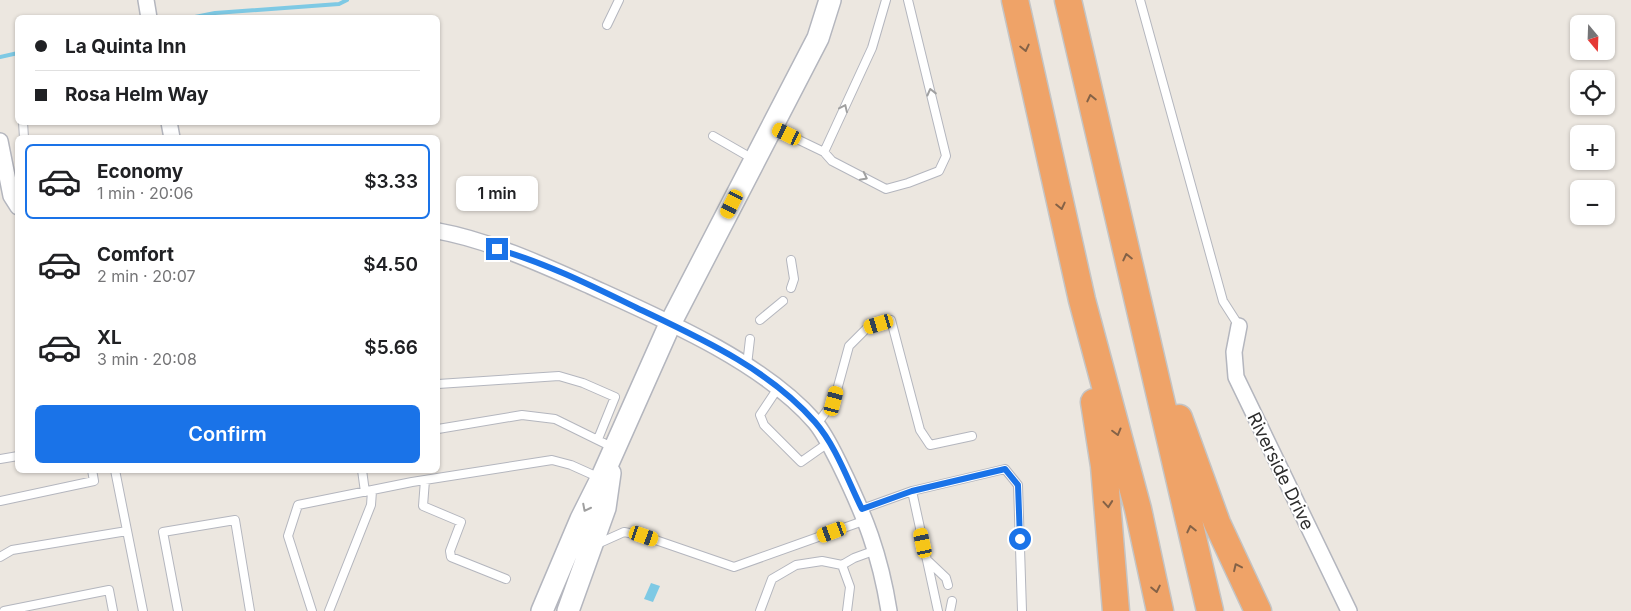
<!DOCTYPE html>
<html lang="en">
<head>
<meta charset="utf-8">
<style>
  :root { --surface:#fff; --page:#f6f6f6; --text:#202124; --muted:#757577; --line:#e0e0e0; --accent:#1a73e8 }
  body { margin:0; font-family:Inter,sans-serif; background:var(--page); color:var(--text); height:100vh; display:flex; flex-direction:column; font-size:19px; white-space:nowrap }
  * { box-sizing:border-box; margin:0 }
  p { font-size:16px; color:var(--muted) }
  .icon { flex:none; width:28px; height:28px; fill:none; stroke:currentColor; stroke-width:2; stroke-linecap:round; stroke-linejoin:round }
  .map { position:relative; flex:1; overflow:hidden }
  .panel { position:absolute; left:15px; top:135px; width:425px; height:338px; display:flex; flex-direction:column; background:var(--surface); border-radius:8px; box-shadow:0 1px 4px #0004 }
  .panel>* { flex:none }
  .hud { position:absolute; left:15px; top:15px; width:425px; height:110px; border-radius:8px; box-shadow:0 1px 4px #0004; display:grid; align-content:center; height:110px; padding:0 20px; background:var(--surface) }
  .needle { width:32px; rotate:161deg }
  .tools { position:absolute; left:1570px; top:15px; display:grid; gap:10px }
  .tools a { display:grid; place-items:center; width:45px; height:45px; border-radius:8px; background:var(--surface); box-shadow:0 1px 4px #0004; font-size:25px }
  .end { position:absolute; width:22px; height:22px; margin:-11px; border:6px solid #1a73e8; background:#fff; box-shadow:0 0 0 2px #fff }
  .from { border-radius:50% }
  .bubble { position:absolute; height:35px; border-radius:8px; background:var(--surface); box-shadow:0 1px 4px #0004; font-size:16px; font-weight:600; line-height:35px; text-align:center }
  .car { position:absolute; width:15px; height:30px; margin:-15px -8px; border-radius:6px; box-shadow:0 0 4px 1px #0007; background:linear-gradient(#f5c518 24%,#345 0 40%,#f5c518 0 76%,#345 0 86%,#f5c518 0) }
  .hud b { display:flex; align-items:center; gap:18px; height:48px; font-size:19px }
  .hud b+b { border-top:1px solid var(--line) }
  .hud i { width:12px; height:12px; background:var(--text) }
  ul { padding:9px 0 0; list-style:none }
  li { display:flex; align-items:center; gap:15px; height:75px; margin:0 10px 8px; padding:0 10px; border:2px solid transparent; border-radius:8px }
  li div { flex:1 }
  li b { display:block; font-size:19px }
  li em { font-style:normal; font-weight:600 }
  li.on { border-color:var(--accent) }
  li>.icon { width:45px; height:45px; stroke-width:1.5 }
  .primary-button { display:flex; gap:10px; margin-top:auto; padding:10px 20px }
  .primary-button a { flex:1; height:58px; border-radius:8px; background:var(--accent); color:#fff; font-size:20px; font-weight:600; line-height:58px; text-align:center }
  .map>svg:first-child { display:block }
  .water { fill:#7ec9e4 }
  .lines { fill:none; stroke-linecap:round; stroke-linejoin:round }
  .stream { stroke:#7ec9e4; stroke-width:4 }
  .service-casing { stroke:#b4b6be; stroke-width:10 }
  .minor-casing { stroke:#b4b6be; stroke-width:18 }
  .secondary-casing { stroke:#b4b6be; stroke-width:24 }
  .motorway-casing { stroke:#c4c4c4; stroke-width:29 }
  .service { stroke:#fff; stroke-width:8 }
  .minor { stroke:#fff; stroke-width:15 }
  .secondary { stroke:#fff; stroke-width:21 }
  .motorway { stroke:#efa368; stroke-width:26 }
  .oneway { stroke:#846247 }
  .oneway2 { stroke:#a0a0a0 }
  .route { stroke:#1a73e8; stroke-width:6 }
  .labels { text-anchor:middle; dominant-baseline:central; stroke-width:4; stroke-linejoin:round; paint-order:stroke }
  .street-label { font-size:18px; fill:#2c2c2c; stroke:#fff }
</style>
</head>
<body>
<div class="map">
<svg width="1631" height="611" viewBox="0 0 1631 611">
  <rect width="100%" height="100%" fill="#ece7e0"/>
  <path class="water" d="M651,583L660,586L653,602L644,599Z"/>
  <g class="lines">
    <path class="stream" d="M190,18L215,13L339,4L347,0
      M0,57L18,53"/>
    <defs>
      <path id="service" d="M1140,0L1223,301L1239,326
        M607,25L619,0
        M23,122L24,138
        M774,128L824,152L832,161L886,189L908,183L939,171L946,156L908,0
        M713,136L753,159
        M824,152L872,48L886,0
        M791,260L794,279L791,288
        M760,320L783,301
        M747,365L750,339
        M438,384L559,376L583,383L615,397L598,439
        M778,388L760,415L764,425L801,462L828,443
        M817,424L834,401L849,346L867,328L891,320L920,430L930,445L972,436
        M438,429L522,415L555,419L612,447
        M0,459L18,456
        M115,470L143,611
        M362,470L365,492
        M425,480L423,506L461,522L450,551L451,557L506,579
        M912,491L938,611
        M0,501L94,481L92,470
        M862,509L912,491L1005,469L1018,485L1022,611
        M595,545L624,532L644,536L734,567L866,520
        M0,557L12,550L127,531
        M927,560L946,578L948,585
        M4,611L109,590L113,611
        M178,611L163,532L235,520L250,611
        M312,611L288,536L298,505L412,482L552,460L571,465L600,478
        M329,611L371,505L372,491
        M760,611L772,579L796,565L822,561L842,565
        M847,611L850,587L842,565L854,558L876,550
        M950,611L952,601"/>
      <path id="minor" d="M146,0L149,18
        M169,122L172,138
        M0,141L11,196L18,207
        M438,231C488,240 543,265 590,286C663,319 763,362 815,422C825,434 833,451 840,465C865,516 880,554 889,611
        M1239,326L1234,352L1236,377L1349,611"/>
      <path id="secondary" d="M542,611L581,519L601,479L670,324L818,38L830,0
        M568,611L605,508L610,473"/>
      <path id="motorway" d="M1015,0L1082,300L1138,509L1160,611
        M1068,0L1210,611
        M1094,402L1104,466L1116,611
        M1179,418L1217,523L1258,611"/>
    </defs>
    <use href="#service" class="service-casing"/>
    <use href="#minor" class="minor-casing"/>
    <use href="#secondary" class="secondary-casing"/>
    <use href="#motorway" class="motorway-casing"/>
    <use href="#service" class="service"/>
    <use href="#minor" class="minor"/>
    <use href="#secondary" class="secondary"/>
    <use href="#motorway" class="motorway"/>
  </g>
  <defs><path id="oneway-chevron" d="M-2-3.5L2.5 0L-2 3.5" fill="none" stroke-width="1.6" stroke-linecap="round" stroke-linejoin="round" transform="scale(1.25)"/></defs>
  <g class="oneway">
    <use href="#oneway-chevron" transform="translate(1025 48) rotate(77)"/>
    <use href="#oneway-chevron" transform="translate(1091 98) rotate(-103)"/>
    <use href="#oneway-chevron" transform="translate(1061 206) rotate(77)"/>
    <use href="#oneway-chevron" transform="translate(1127 257) rotate(-103)"/>
    <use href="#oneway-chevron" transform="translate(1117 432) rotate(75)"/>
    <use href="#oneway-chevron" transform="translate(1108 504) rotate(85)"/>
    <use href="#oneway-chevron" transform="translate(1191 529) rotate(-103)"/>
    <use href="#oneway-chevron" transform="translate(1237 567) rotate(-115)"/>
    <use href="#oneway-chevron" transform="translate(1156 589) rotate(78)"/>
  </g>
  <g class="oneway2">
    <use href="#oneway-chevron" transform="translate(931 92) rotate(-104)"/>
    <use href="#oneway-chevron" transform="translate(844 108) rotate(-65)"/>
    <use href="#oneway-chevron" transform="translate(864 177) rotate(27)"/>
    <use href="#oneway-chevron" transform="translate(586 508) rotate(117)"/>
  </g>
  <g class="lines">
    <path class="route" d="M497,249C546,263 592,286 637,308C700,338 769,369 815,422C836,446 848,481 862,509L912,491L1005,469L1018,485L1020,539"/>
  </g>
  <g class="labels">
    <g class="street-label">
      <text transform="translate(1281 471) rotate(64)">Riverside Drive</text>
    </g>
  </g>
</svg>
<div class="tools">
<a><svg class="needle" viewBox="-14 -14 28 28"><path d="M0-13l5 13h-10z" fill="#e53935"/><path d="M0 13l5-13h-10z" fill="#757577"/></svg></a>
<a><svg class="icon" aria-label="locate" viewBox="0 0 24 24"><circle cx="12" cy="12" r="6"/><path d="M12 2v4M12 18v4M2 12h4M18 12h4"/></svg></a>
<a>+</a>
<a>−</a>
</div>
<i class="end from" style="left:1020px;top:539px"></i>
<i class="end" style="left:497px;top:249px"></i>
<div class="bubble" style="left:456px;top:176px;width:82px">1 min</div>
<i class="car" style="left:787px;top:134px;rotate:296deg"></i>
<i class="car" style="left:732px;top:204px;rotate:207deg"></i>
<i class="car" style="left:879px;top:324px;rotate:253deg"></i>
<i class="car" style="left:834px;top:401px;rotate:15deg"></i>
<i class="car" style="left:832px;top:532px;rotate:250deg"></i>
<i class="car" style="left:644px;top:536px;rotate:109deg"></i>
<i class="car" style="left:923px;top:543px;rotate:348deg"></i>
<div class="hud">
<b><i class="from"></i>La Quinta Inn</b>
<b><i></i>Rosa Helm Way</b>
</div>
<section class="panel">
<ul>
<li class="on"><svg class="icon" aria-label="car" viewBox="0 0 24 24"><path d="M5 17H2v-5l4-1 3-4h7l3 4 3 1v5h-3M9 17h6M6 11h13"/><circle cx="7" cy="17" r="2"/><circle cx="17" cy="17" r="2"/></svg><div><b>Economy</b><p>1 min · 20:06</p></div><em>$3.33</em></li>
<li><svg class="icon" aria-label="car" viewBox="0 0 24 24"><path d="M5 17H2v-5l4-1 3-4h7l3 4 3 1v5h-3M9 17h6M6 11h13"/><circle cx="7" cy="17" r="2"/><circle cx="17" cy="17" r="2"/></svg><div><b>Comfort</b><p>2 min · 20:07</p></div><em>$4.50</em></li>
<li><svg class="icon" aria-label="car" viewBox="0 0 24 24"><path d="M5 17H2v-5l4-1 3-4h7l3 4 3 1v5h-3M9 17h6M6 11h13"/><circle cx="7" cy="17" r="2"/><circle cx="17" cy="17" r="2"/></svg><div><b>XL</b><p>3 min · 20:08</p></div><em>$5.66</em></li>
</ul>
<div class="primary-button"><a>Confirm</a></div>
</section>
</div>
</body>
</html>
